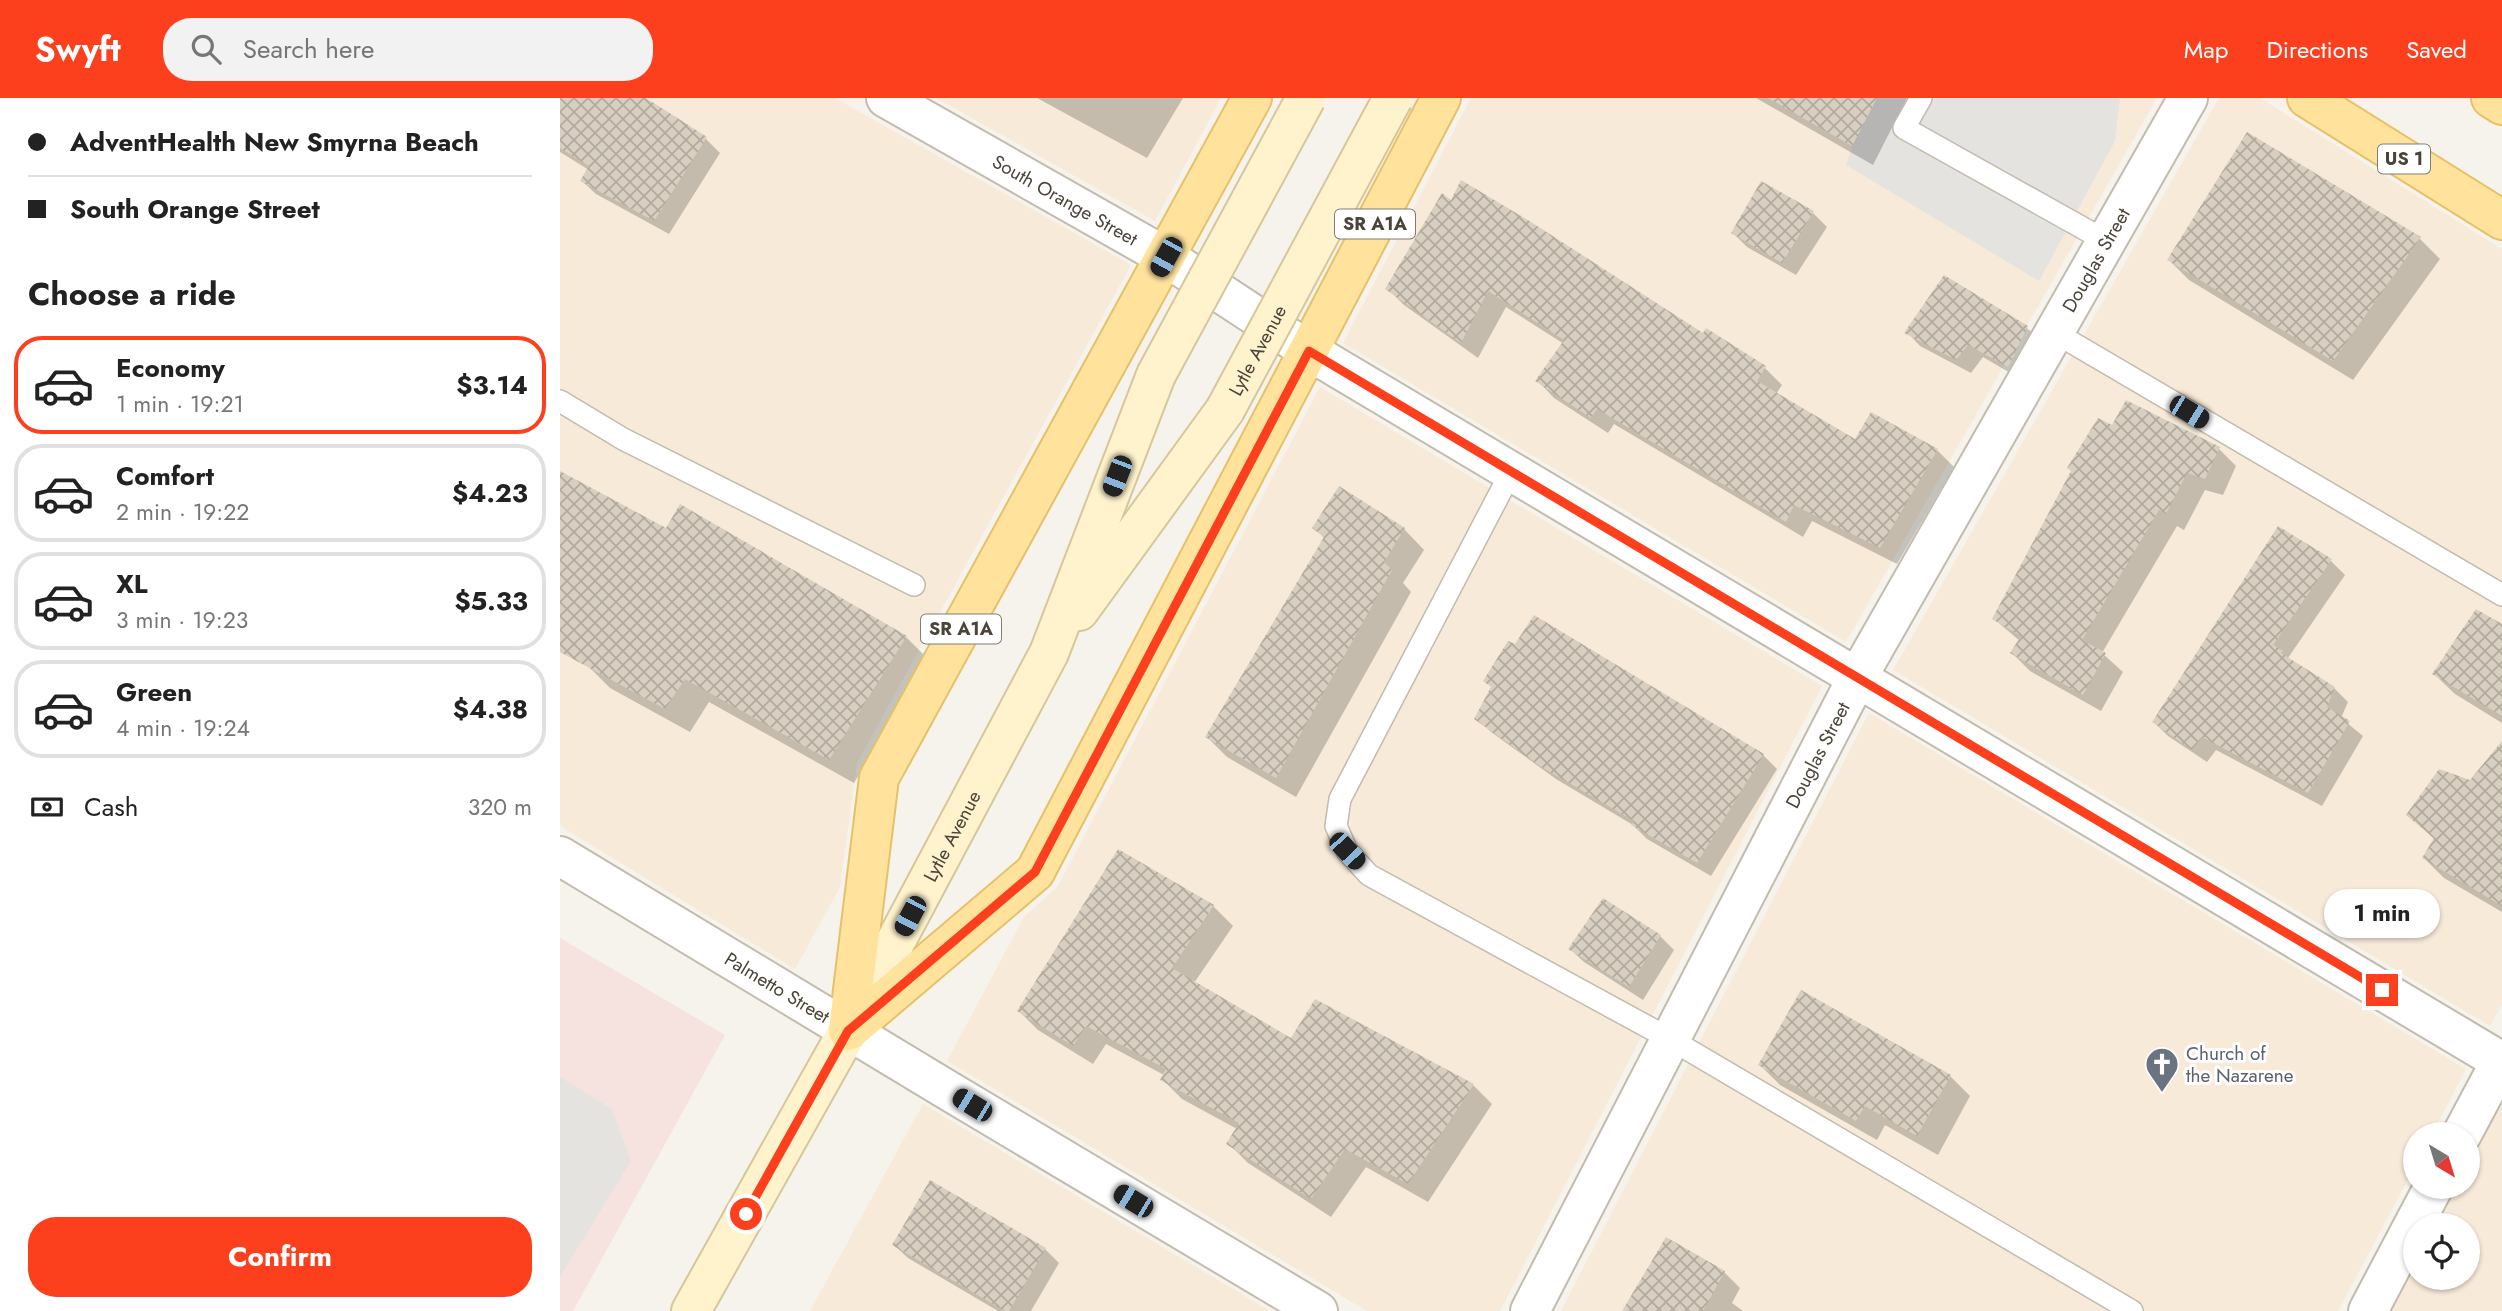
<!DOCTYPE html>
<html lang="en">
<head>
<meta charset="utf-8">
<style>
  :root { --surface:#fff; --page:#f2f2f2; --text:#222; --muted:#767676; --line:#e0e0e0; --accent:#fc3f1d }
  body { margin:0; font-family:Jost,sans-serif; background:var(--page); color:var(--text); height:100vh; display:flex; flex-direction:column; font-size:26px; white-space:nowrap }
  * { box-sizing:border-box; margin:0 }
  p { font-size:23px; color:var(--muted) }
  .icon { flex:none; width:38px; height:38px; fill:none; stroke:currentColor; stroke-width:2; stroke-linecap:round; stroke-linejoin:round }
  .map { position:relative; flex:1; overflow:hidden }
  .panel { display:flex; flex-direction:column; background:var(--surface); width:560px }
  .panel>* { flex:none }
  .guide { display:grid; align-content:center; height:154px; padding:0 28px; background:var(--surface) }
  .needle { width:46px; rotate:142deg }
  .tools { position:absolute; left:1843px; top:1024px; display:grid; gap:14px }
  .tools a { display:grid; place-items:center; width:77px; height:77px; border-radius:50%; background:var(--surface); box-shadow:0 2px 5px #0004; font-size:35px }
  .end { position:absolute; width:32px; height:32px; margin:-16px; border:9px solid #fc3f1d; background:#fff; box-shadow:0 0 0 4px #fff }
  .from { border-radius:50% }
  .bubble { position:absolute; height:49px; border-radius:24px; background:var(--surface); box-shadow:0 2px 5px #0004; font-size:23px; font-weight:700; line-height:49px; text-align:center }
  .car { position:absolute; width:21px; height:42px; margin:-21px -10px; border-radius:9px; box-shadow:0 0 5px 2px #0007; background:linear-gradient(#222 24%,#8ab4d8 0 40%,#222 0 76%,#8ab4d8 0 86%,#222 0) }
  .guide b { display:flex; align-items:center; gap:24px; height:66px; font-size:26px }
  .guide b+b { border-top:2px solid var(--line) }
  .guide i { width:18px; height:18px; background:var(--text) }
  ul { padding:0; list-style:none }
  li { display:flex; align-items:center; gap:21px; height:98px; margin:0 14px 10px; padding:0 14px; border:4px solid var(--line); border-radius:28px }
  li div { flex:1 }
  li b { display:block; font-size:26px }
  li em { font-style:normal; font-weight:700 }
  li.active { border-color:var(--accent) }
  li>.icon { width:63px; height:63px; stroke-width:1.5 }
  h2 { padding:0 28px; font-size:32px; line-height:84px }
  .pay { display:flex; align-items:center; gap:18px; height:77px; padding:0 28px; font-size:26px }
  .pay p { margin-inline-start:auto }
  .action { display:flex; gap:14px; margin-top:auto; padding:14px 28px }
  .action a { flex:1; height:80px; border-radius:28px; background:var(--accent); color:#fff; font-size:28px; font-weight:700; line-height:80px; text-align:center }
  header { display:flex; align-items:center; gap:42px; box-sizing:border-box; height:98px; padding:0 35px; background:var(--accent); color:#fff }
  header strong { font-size:33px }
  nav { display:flex; gap:38px; margin-inline-start:auto; font-size:24px }
  .search { width:490px; height:63px; background:var(--page); display:flex; align-items:center; gap:18px; box-sizing:border-box; padding:0 24px; border-radius:28px; color:var(--muted); font-size:26px }
  main { display:flex; flex:1; min-height:0 }
  .map>svg:first-child { display:block }
  .commercial { fill:#f7ead8; fill-rule:evenodd }
  .medical { fill:#f6e3e0 }
  .parking { fill:#e5e3e0 }
  .shadow { fill:#0003 }
  .building { fill:url(#building-cross-hatch) }
  .lines { fill:none; stroke-linecap:round; stroke-linejoin:round }
  .service-casing { stroke:#c2bbae; stroke-width:24 }
  .minor-casing { stroke:#c2bbae; stroke-width:42 }
  .secondary-casing { stroke:#d6c79b; stroke-width:42 }
  .primary-casing { stroke:#e6c16a; stroke-width:42 }
  .service { stroke:#fff; stroke-width:21 }
  .minor { stroke:#fff; stroke-width:38 }
  .secondary { stroke:#fff3cd; stroke-width:38 }
  .primary { stroke:#ffe39c; stroke-width:38 }
  .secondary-bridge-casing { stroke:#d6c79b; stroke-width:42; stroke-linecap:butt }
  .secondary-bridge { stroke:#fff3cd; stroke-width:38 }
  .route { stroke:#fc3f1d; stroke-width:9 }
  .labels { text-anchor:middle; dominant-baseline:central; stroke-width:6; stroke-linejoin:round; paint-order:stroke }
  .shield { fill:#fff; stroke:#817c74; stroke-width:2 }
  .shield-label { font-size:18px; font-weight:bold; fill:#4b4439 }
  .street-label { font-size:19px; fill:#4b4439; stroke:#fff }
  .worship-label { font-size:19px; fill:#5b616d; stroke:#fff; text-anchor:start }
</style>
</head>
<body>
<header>
<strong>Swyft</strong>
<div class="search"><svg class="icon" aria-label="search" viewBox="0 0 24 24"><circle cx="10" cy="10" r="6"/><path d="M15 15l6 6"/></svg>Search here</div>
<nav><a>Map</a><a>Directions</a><a>Saved</a></nav>
</header>
<main>
<section class="panel">
<div class="guide">
<b><i class="from"></i>AdventHealth New Smyrna Beach</b>
<b><i></i>South Orange Street</b>
</div>
<h2>Choose a ride</h2>
<ul>
<li class="active"><svg class="icon" aria-label="car" viewBox="0 0 24 24"><path d="M5 17H2v-5l4-1 3-4h7l3 4 3 1v5h-3M9 17h6M6 11h13"/><circle cx="7" cy="17" r="2"/><circle cx="17" cy="17" r="2"/></svg><div><b>Economy</b><p>1 min · 19:21</p></div><em>$3.14</em></li>
<li><svg class="icon" aria-label="car" viewBox="0 0 24 24"><path d="M5 17H2v-5l4-1 3-4h7l3 4 3 1v5h-3M9 17h6M6 11h13"/><circle cx="7" cy="17" r="2"/><circle cx="17" cy="17" r="2"/></svg><div><b>Comfort</b><p>2 min · 19:22</p></div><em>$4.23</em></li>
<li><svg class="icon" aria-label="car" viewBox="0 0 24 24"><path d="M5 17H2v-5l4-1 3-4h7l3 4 3 1v5h-3M9 17h6M6 11h13"/><circle cx="7" cy="17" r="2"/><circle cx="17" cy="17" r="2"/></svg><div><b>XL</b><p>3 min · 19:23</p></div><em>$5.33</em></li>
<li><svg class="icon" aria-label="car" viewBox="0 0 24 24"><path d="M5 17H2v-5l4-1 3-4h7l3 4 3 1v5h-3M9 17h6M6 11h13"/><circle cx="7" cy="17" r="2"/><circle cx="17" cy="17" r="2"/></svg><div><b>Green</b><p>4 min · 19:24</p></div><em>$4.38</em></li>
</ul>
<div class="pay"><svg class="icon" aria-label="cash" viewBox="0 0 24 24"><path d="M3 7h18v10H3z"/><circle cx="12" cy="12" r="2"/></svg>Cash<p>320 m</p></div>
<div class="action"><a>Confirm</a></div>
</section>
<div class="map">
<svg width="1942" height="1213" viewBox="0 0 1942 1213">
  <defs>
    <pattern id="building-cross-hatch" width="8" height="8" patternUnits="userSpaceOnUse" patternTransform="scale(1.75)"><rect width="8" height="8" fill="#d8cfc1"/><path d="M0 0l8 8M0 8l8-8" fill="none" stroke="#b1aa9e"/></pattern>
  </defs>
  <rect width="100%" height="100%" fill="#f6f3ec"/>
  <path class="commercial" d="M0,0H275L571,167L297,665L280,789L235,871L0,728Z
    M376,0H661L595,123Z
    M911,0H1597L1286,544L783,245Z
    M1659,0H1700L1942,151V906L1930,928L1333,572Z
    M760,289L1262,588L940,1213H807L387,963L464,819L498,788Z
    M1309,615L1906,971L1872,1036H1855V1068L1778,1213H1001Z
    M1942,961V1213H1808L1874,1089L1908,1088V1036ZM1855,1127H1908V1180H1855Z
    M363,1006L710,1213H250Z"/>
  <path class="medical" d="M0,840L165,937L13,1213H0Z"/>
  <path class="parking" d="M1317,0H1560L1555,43L1479,183L1286,67L1292,48Z
    M0,979L52,1011L71,1063L0,1179Z"/>
  <path class="shadow" d="M0,0H83L146,41L160,55L109,136L36,96L22,83L29,72L0,54Z
    M477,0H623L587,60Z
    M1196,0H1347L1313,67Z
    M882,98L1205,270L1222,287L1216,296L1295,343L1377,352L1394,369L1337,466L1252,423L1243,439L1054,326L1048,335L994,300L978,283L1004,246L946,209L918,260L844,207L827,190Z
    M1253,115L1267,129L1236,177L1187,149L1173,135Z
    M1860,141L1880,161L1793,282L1629,182L1609,162Z
    M1467,230L1481,243L1462,282L1423,259L1411,275L1360,248L1347,234Z
    M1552,330L1659,351L1676,368L1663,397L1645,392L1624,432L1617,428L1542,555L1563,574L1541,613L1470,573L1452,555L1460,543L1434,521Z
    M0,375L106,432L346,539L370,563L294,685L149,604L130,634L50,590L26,566L0,527Z
    M755,430L844,431L864,452L843,485L851,494L736,699L667,659L647,639L765,441Z
    M1718,430L1771,463L1785,477L1728,560L1774,590L1788,604L1781,620L1803,638L1762,708L1656,652L1647,664L1608,638L1594,624Z
    M1942,528V625L1895,596L1874,576Z
    M932,590L1203,657L1217,671L1151,778L1087,741L1073,727L996,681L931,634L917,620Z
    M1942,646V814L1884,780L1864,760L1875,742L1849,717L1911,684Z
    M653,808L673,828L634,885L732,942L913,987L932,1006L868,1104L806,1069L771,1119L688,1065L668,1045L677,1031L622,1001L602,981L604,977L546,946L533,966L478,932L459,913Z
    M1100,838L1114,852L1083,902L1024,864L1010,851Z
    M1200,967L1390,978L1410,998L1378,1057L1325,1027L1317,1042L1220,987Z
    M334,1147L485,1151L499,1165L471,1213H438L348,1160Z
    M1164,1174L1180,1190L1172,1205L1183,1213H1064Z"/>
  <path class="building" d="M0,0H86L147,39L94,123L20,83L29,68L0,50Z
    M1208,0H1317L1292,48Z
    M1687,34L1861,139L1773,263L1607,162Z
    M901,82L971,124L1143,235L1146,230L1206,268L1197,283L1295,341L1311,314L1378,351L1320,450L1234,407L1226,424L1037,311L1031,320L975,283L1004,242L928,193L901,245L825,191L882,95L891,102Z
    M1201,83L1254,113L1222,165L1171,135Z
    M1384,177L1468,228L1448,269L1408,247L1396,262L1344,235Z
    M1566,302L1660,349L1645,381L1627,375L1606,416L1599,412L1522,542L1546,555L1523,597L1450,555L1461,538L1432,521L1511,373L1507,370L1538,320L1552,327Z
    M0,373L106,430L120,406L347,538L269,662L125,581L105,611L0,554Z
    M779,388L845,430L824,464L832,472L716,680L645,639L764,439L752,430Z
    M1718,428L1772,461L1713,547L1723,553L1721,555L1775,589L1767,609L1790,623L1748,695L1642,639L1632,652L1592,624Z
    M1916,511L1942,526V618L1872,576Z
    M974,517L1204,656L1137,765L1071,727L1074,723L980,668L914,621L931,589L923,583L948,543L955,546Z
    M1942,643V808L1862,760L1874,740L1846,717L1879,671L1910,682Z
    M558,751L654,807L612,870L731,940L755,901L914,986L848,1086L785,1051L751,1101L666,1046L679,1025L600,982L606,971L526,928L513,948L457,913Z
    M1043,800L1101,837L1069,889L1008,851Z
    M1241,892L1391,977L1357,1038L1305,1008L1296,1023L1198,967Z
    M370,1082L486,1150L449,1213H445L332,1147Z
    M1106,1139L1165,1173L1143,1213H1062Z"/>
  <g class="lines">
    <defs>
      <path id="service" d="M1361,0L1344,30L1546,143
        M1494,234L1942,497
        M0,303L63,341L354,487
        M951,374L780,701L776,728L787,753L809,777L1110,941L1572,1213"/>
      <g id="minor">
        <path id="s1" d="M326,0L606,159L749,253L1942,964"/>
        <path id="s2" d="M0,758L389,993L758,1213"/>
        <path d="M1902,1036L1942,961"/>
        <path id="s3" d="M970,1213L1297,580L1628,0"/>
        <path d="M1808,1213L1874,1088"/>
      </g>
      <g id="secondary">
        <path d="M519,513L665,312"/>
        <path id="s4" d="M131,1213L288,933L489,555L596,277"/>
      </g>
      <path id="primary" d="M1747,0L1942,122
        M1931,0L1942,7
        M288,933L475,774L881,0
        M288,933L319,680L692,0"/>
    </defs>
    <use href="#service" class="service-casing"/>
    <use href="#minor" class="minor-casing"/>
    <use href="#secondary" class="secondary-casing"/>
    <use href="#primary" class="primary-casing"/>
    <use href="#service" class="service"/>
    <use href="#minor" class="minor"/>
    <use href="#secondary" class="secondary"/>
    <use href="#primary" class="primary"/>
    <defs>
      <g id="secondary-bridge">
        <path d="M596,277L746,0"/>
        <path id="s5" d="M665,312L833,0"/>
      </g>
    </defs>
    <use href="#secondary-bridge" class="secondary-bridge-casing"/>
    <use href="#secondary-bridge" class="secondary-bridge"/>
  </g>
  <g class="lines">
    <path class="route" d="M186,1116L288,933L475,774L749,253L1822,892"/>
  </g>
  <defs>
    <symbol id="church-pin" viewBox="-11 -11 22 30"><path d="M0 17L-7.5 6A9.5 9.5 0 1 1 7.5 6Z" fill="#6b7280" stroke="#fff"/><path d="M-1.2-6h2.4v3.5h3.3v2.4h-3.3V6h-2.4V-.1h-3.3v-2.4h3.3Z" fill="#fff"/></symbol>
  </defs>
  <g fill-rule="evenodd">
    <use href="#church-pin" x="1583" y="947" width="38" height="52"/>
  </g>
  <g class="labels">
    <g class="shield">
      <rect x="1818" y="46.5" width="52" height="29" rx="5"/>
      <rect x="775" y="111.5" width="80" height="29" rx="5"/>
      <rect x="361" y="516.5" width="80" height="29" rx="5"/>
    </g>
    <g class="shield-label">
      <text x="1844" y="61">US 1</text>
      <text x="815" y="126">SR A1A</text>
      <text x="401" y="531">SR A1A</text>
    </g>
    <g class="street-label">
      <text stroke="none"><textPath href="#s1" startOffset="206">South Orange Street</textPath></text>
      <text stroke="none"><textPath href="#s3" startOffset="1194">Douglas Street</textPath></text>
      <text stroke="none"><textPath href="#s5" startOffset="68">Lytle Avenue</textPath></text>
      <text stroke="none"><textPath href="#s3" startOffset="626">Douglas Street</textPath></text>
      <text stroke="none"><textPath href="#s4" startOffset="542">Lytle Avenue</textPath></text>
      <text stroke="none"><textPath href="#s2" startOffset="254">Palmetto Street</textPath></text>
    </g>
    <g class="worship-label">
      <text x="1626" y="955">Church of<tspan x="1626" dy="22">the Nazarene</tspan></text>
    </g>
  </g>
</svg>
<div class="tools">
<a><svg class="needle" viewBox="-14 -14 28 28"><path d="M0-13l5 13h-10z" fill="#e53935"/><path d="M0 13l5-13h-10z" fill="#767676"/></svg></a>
<a><svg class="icon" aria-label="locate" viewBox="0 0 24 24"><circle cx="12" cy="12" r="6"/><path d="M12 2v4M12 18v4M2 12h4M18 12h4"/></svg></a>
</div>
<i class="end from" style="left:186px;top:1116px"></i>
<i class="end" style="left:1822px;top:892px"></i>
<div class="bubble" style="left:1764px;top:791px;width:116px">1 min</div>
<i class="car" style="left:606px;top:159px;rotate:209deg"></i>
<i class="car" style="left:1629px;top:314px;rotate:121deg"></i>
<i class="car" style="left:557px;top:378px;rotate:201deg"></i>
<i class="car" style="left:787px;top:753px;rotate:137deg"></i>
<i class="car" style="left:350px;top:818px;rotate:208deg"></i>
<i class="car" style="left:412px;top:1007px;rotate:301deg"></i>
<i class="car" style="left:573px;top:1103px;rotate:301deg"></i>
</div>
</main>
</body>
</html>
